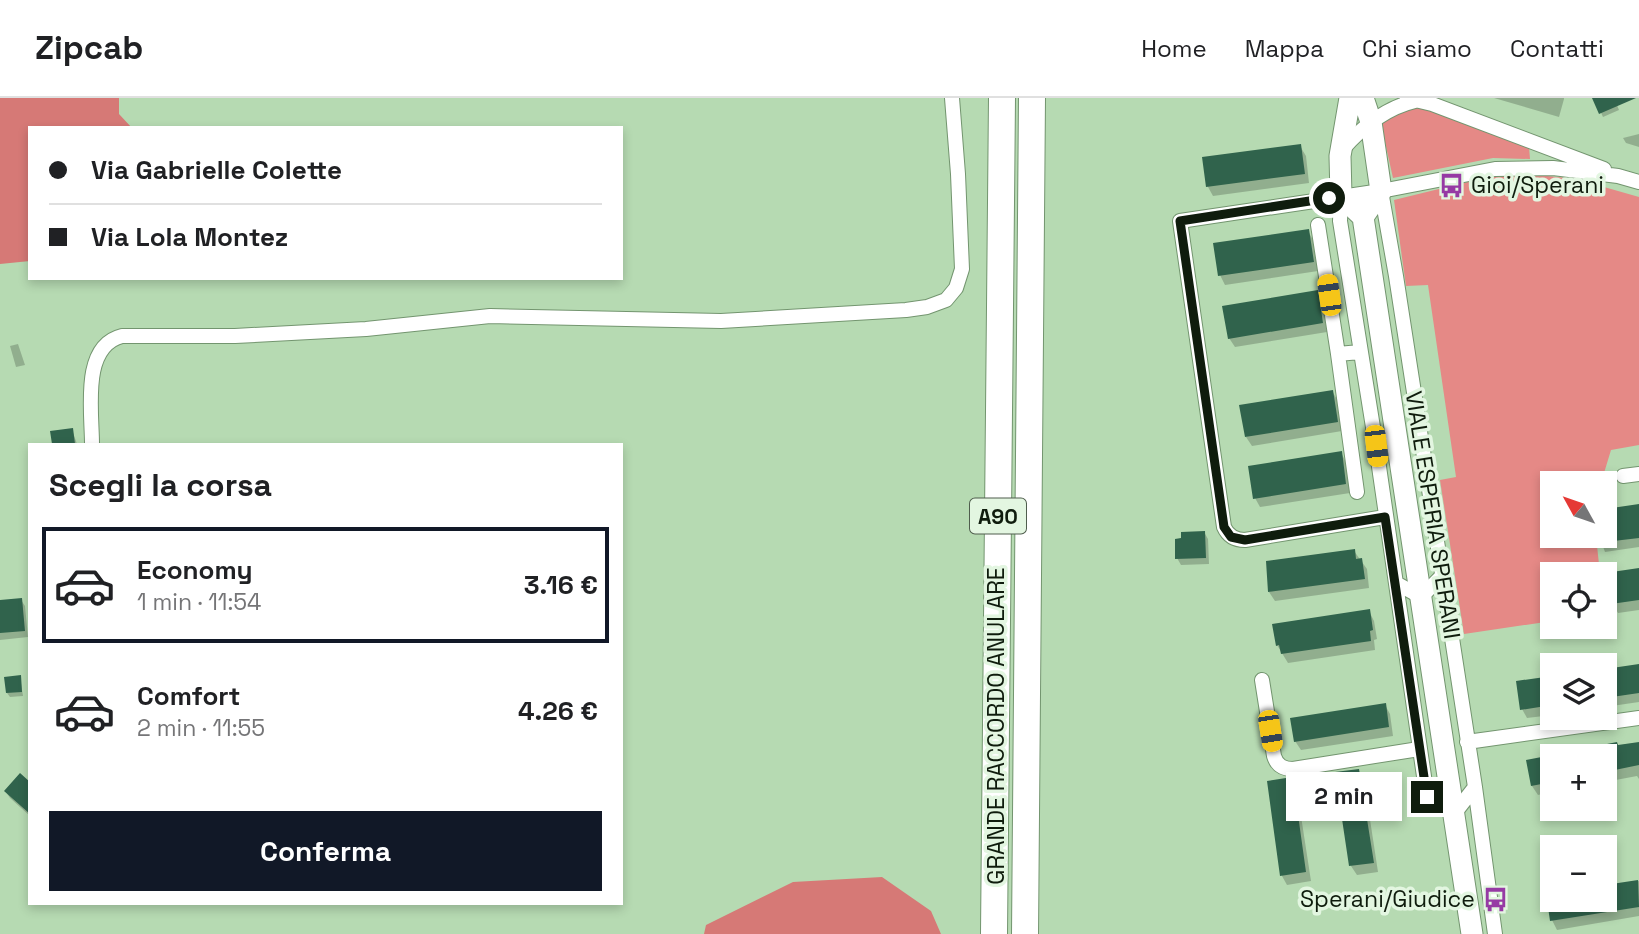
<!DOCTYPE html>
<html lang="it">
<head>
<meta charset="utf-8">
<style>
  :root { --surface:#fff; --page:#f6f6f6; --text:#202124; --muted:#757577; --line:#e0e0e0; --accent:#111827 }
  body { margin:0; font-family:"Space Grotesk",sans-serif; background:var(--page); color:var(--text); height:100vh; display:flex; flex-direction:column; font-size:26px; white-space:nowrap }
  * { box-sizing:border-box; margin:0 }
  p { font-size:23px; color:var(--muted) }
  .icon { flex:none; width:38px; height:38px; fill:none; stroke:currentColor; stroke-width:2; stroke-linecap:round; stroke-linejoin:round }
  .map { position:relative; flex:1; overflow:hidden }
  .panel { position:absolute; left:28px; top:345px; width:595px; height:462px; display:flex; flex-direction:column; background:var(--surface); border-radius:0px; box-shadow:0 4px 10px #0003 }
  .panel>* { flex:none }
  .top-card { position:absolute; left:28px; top:28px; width:595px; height:154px; border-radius:0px; box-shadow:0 4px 10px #0003; display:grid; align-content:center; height:154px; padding:0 21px; background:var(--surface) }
  .needle { width:46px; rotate:310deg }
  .tools { position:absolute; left:1540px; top:373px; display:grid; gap:14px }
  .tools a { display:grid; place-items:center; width:77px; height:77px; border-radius:0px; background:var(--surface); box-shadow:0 4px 10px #0003; font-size:35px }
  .end { position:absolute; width:32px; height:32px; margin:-16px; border:9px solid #0f1c0d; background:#fff; box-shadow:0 0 0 4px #fff }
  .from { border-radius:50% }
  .bubble { position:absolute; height:49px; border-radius:0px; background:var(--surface); box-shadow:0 4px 10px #0003; font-size:23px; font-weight:700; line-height:49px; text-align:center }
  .car { position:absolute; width:21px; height:42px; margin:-21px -10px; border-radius:9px; box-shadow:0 0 5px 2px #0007; background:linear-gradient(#f5c518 24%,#345 0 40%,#f5c518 0 76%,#345 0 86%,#f5c518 0) }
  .top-card b { display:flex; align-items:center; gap:24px; height:66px; font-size:26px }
  .top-card b+b { border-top:2px solid var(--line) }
  .top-card i { width:18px; height:18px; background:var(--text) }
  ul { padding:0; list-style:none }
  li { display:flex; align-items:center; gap:21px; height:116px; margin:0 14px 10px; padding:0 7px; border:4px solid transparent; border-radius:0px }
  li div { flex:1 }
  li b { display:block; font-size:26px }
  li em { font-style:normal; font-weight:700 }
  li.on { border-color:var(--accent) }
  li>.icon { width:63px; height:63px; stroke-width:1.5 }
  h2 { padding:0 21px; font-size:32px; line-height:84px }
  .action { display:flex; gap:14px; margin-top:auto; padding:14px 21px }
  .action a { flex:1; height:80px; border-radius:0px; background:var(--accent); color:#fff; font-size:28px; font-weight:700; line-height:80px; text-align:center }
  header { display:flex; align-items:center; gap:42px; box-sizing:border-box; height:98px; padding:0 35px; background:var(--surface); border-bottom:2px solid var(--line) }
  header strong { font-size:33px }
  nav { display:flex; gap:38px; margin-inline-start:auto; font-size:24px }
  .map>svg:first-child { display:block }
  .green { fill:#e58986 }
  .forest { fill:#d67976 }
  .shadow { fill:#0003 }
  .building { fill:#30634c }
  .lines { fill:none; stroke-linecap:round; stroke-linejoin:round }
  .street-casing { stroke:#73956f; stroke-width:16 }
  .secondary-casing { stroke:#73956f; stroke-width:23 }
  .highway-casing { stroke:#73956f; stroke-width:28 }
  .street { stroke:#fff; stroke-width:14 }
  .secondary { stroke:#fff; stroke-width:21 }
  .highway { stroke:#fff; stroke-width:26 }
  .route { stroke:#0f1c0d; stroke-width:9 }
  .labels { text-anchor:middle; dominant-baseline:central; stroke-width:7; stroke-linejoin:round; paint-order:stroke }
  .shield { fill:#e3f6e1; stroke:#4f5d4d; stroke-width:2 }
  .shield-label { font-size:21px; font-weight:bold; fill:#0f1c0d }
  .poi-label { font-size:23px; fill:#0f1c0d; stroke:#e3f6e1; text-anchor:start }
  .street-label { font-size:23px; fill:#0f1c0d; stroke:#e3f6e1 }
</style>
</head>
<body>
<header>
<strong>Zipcab</strong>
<nav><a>Home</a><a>Mappa</a><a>Chi siamo</a><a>Contatti</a></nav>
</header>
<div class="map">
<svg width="1639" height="836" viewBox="0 0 1639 836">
  <rect width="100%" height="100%" fill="#b6dab2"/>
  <path class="green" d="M1411,10H1426L1529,49L1530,61L1493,60L1393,80L1381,26L1390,19Z
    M1518,75L1576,81L1639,99V347L1611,352L1601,385H1552V438H1596L1600,476H1552V523L1464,536L1440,382L1456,379L1428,187L1406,188L1394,102L1496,77Z"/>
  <path class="forest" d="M0,0H119V16L132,30H30V163L0,166Z
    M882,779L931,813L941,836H704L706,827L793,784Z"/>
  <path class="shadow" d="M1494,0H1564V1L1559,19Z
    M1594,0H1614L1619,12L1603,19Z
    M1639,36V49L1626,45L1623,40Z
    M1300,48L1306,58L1309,85L1213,98L1208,89L1204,61Z
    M1308,133L1313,142L1318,173L1225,187L1220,177Z
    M1317,194L1323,203L1327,234L1235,249L1229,240Z
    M18,246L25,267L16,269L10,248Z
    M1332,293L1338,303L1342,333L1252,348L1246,339Z
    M72,332L77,346H54L52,334Z
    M1341,355L1346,364L1350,395L1260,409L1255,400Z
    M1639,409V449L1605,454L1599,438H1605V413Z
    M1204,434L1208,441L1209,466L1181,467L1177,460Z
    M1354,453L1367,471L1369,490L1275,503L1269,494Z
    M1639,472V512L1618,515L1607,496L1605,477Z
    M21,502L25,508L28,539L0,542V504Z
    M1369,513L1374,523L1377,541L1374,542L1375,552L1288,565L1277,547Z
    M1639,567V604L1605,609V572Z
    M20,579L23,598L10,599L7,595Z
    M1552,579V617L1527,620L1522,611L1518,584Z
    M1385,607L1390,616L1393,638L1301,652L1295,643Z
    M1616,646L1618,649L1639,646V681L1637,678L1605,684V658H1554Z
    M1552,658V694L1538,697L1532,688L1528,663Z
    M1359,673L1364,682L1378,774L1357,777L1351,768L1337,676Z
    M1292,682L1297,692L1311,783L1287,787L1282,778L1269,685Z
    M30,687V718L10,700L6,694Z
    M1639,783V818L1557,832L1552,822L1548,798L1552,797V802H1605V789Z"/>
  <path class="building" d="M1592,0H1636L1599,16Z
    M1301,46L1305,76L1206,89L1202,59Z
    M1309,131L1314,164L1218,178L1213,145Z
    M1318,192L1323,225L1228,241L1222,208Z
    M1333,292L1338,324L1245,339L1239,307Z
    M73,330L75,346H52L50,333Z
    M1342,353L1346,386L1253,401L1248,368Z
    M1639,406V440L1605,444V411Z
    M1205,433L1206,460L1175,461V441L1181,440V434Z
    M1355,451L1356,461L1362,460L1365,481L1268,494L1266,463Z
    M1639,470V502L1611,506L1610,496H1606L1605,475Z
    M22,500L25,533L0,535V502Z
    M1370,511L1373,532L1370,533L1371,543L1281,556L1279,547L1276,548L1272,526Z
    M1639,566V595L1605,600V571Z
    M21,577L22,594L6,595L4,579Z
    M1552,578V607L1520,612L1516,583Z
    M1386,605L1389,629L1294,644L1290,620Z
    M1617,644L1618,647L1639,644V667L1605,674V658H1572V653Z
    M1552,657V684L1531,688L1526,662Z
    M1359,671L1374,765L1349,768L1335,674Z
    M20,675L30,684V716L4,693Z
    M1286,680L1293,681L1306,774L1280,778L1267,683Z
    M1638,782L1639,809L1550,823L1547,802H1605V787Z"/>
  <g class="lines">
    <defs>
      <path id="street" d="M1407,0L1432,6L1604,71
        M1342,52C1362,29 1385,10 1415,3
        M1381,93L1396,178L1475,689L1495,836
        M1341,98L1340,123L1376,348L1427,699L1454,716L1475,689
        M1318,127L1338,256
        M92,346C92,313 81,248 122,238H235L366,231L490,218L721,223L906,212L927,209L946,202L956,190L962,171L958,76L952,0
        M1623,378L1639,376
        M1357,394L1338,256L1360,254
        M1385,419L1245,442C1235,442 1228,438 1224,429L1180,123L1381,93L1495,71L1553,70L1618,78L1639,84
        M1396,485L1421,499L1442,478
        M1262,582L1274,658C1277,668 1284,671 1293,671L1419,651
        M1467,644L1639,620"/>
      <path id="secondary" d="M1350,0L1340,58L1341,98L1363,119L1472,836
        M1363,0L1371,24L1381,93L1363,119"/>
      <path id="highway" d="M994,836L1002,0
        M1025,836L1032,0"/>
    </defs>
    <use href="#street" class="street-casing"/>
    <use href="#secondary" class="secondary-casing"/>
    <use href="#highway" class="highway-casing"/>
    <use href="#street" class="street"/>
    <use href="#secondary" class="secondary"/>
    <use href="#highway" class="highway"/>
  </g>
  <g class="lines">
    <path class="route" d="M1329,100L1180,123L1224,429L1231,439L1245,442L1385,419L1427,699"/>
  </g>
  <defs>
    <symbol id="bus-bare" viewBox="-9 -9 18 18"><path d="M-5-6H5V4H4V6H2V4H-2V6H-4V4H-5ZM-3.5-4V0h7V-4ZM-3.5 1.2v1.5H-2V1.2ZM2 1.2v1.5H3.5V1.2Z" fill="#963aa4" stroke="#e3f6e1" stroke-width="2.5" paint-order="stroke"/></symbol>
  </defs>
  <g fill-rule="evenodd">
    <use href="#bus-bare" x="1434" y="70" width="35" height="35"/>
    <use href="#bus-bare" x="1478" y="784" width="35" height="35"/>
  </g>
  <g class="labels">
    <rect class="shield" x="970" y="400.5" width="56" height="35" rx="5"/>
    <g class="shield-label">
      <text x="998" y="418">A90</text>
    </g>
    <g class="poi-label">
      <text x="1471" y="87">Gioi/Sperani</text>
      <text x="1475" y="801" text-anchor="end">Sperani/Giudice</text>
    </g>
    <g class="street-label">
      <text transform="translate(1433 417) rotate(81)">VIALE ESPERIA SPERANI</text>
      <text transform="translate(996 628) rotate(-90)">GRANDE RACCORDO ANULARE</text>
    </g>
  </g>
</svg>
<div class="tools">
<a><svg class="needle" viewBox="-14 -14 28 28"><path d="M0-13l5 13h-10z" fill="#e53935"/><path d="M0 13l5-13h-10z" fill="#757577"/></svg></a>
<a><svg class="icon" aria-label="locate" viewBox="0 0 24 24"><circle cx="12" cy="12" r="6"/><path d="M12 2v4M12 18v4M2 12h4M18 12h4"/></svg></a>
<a><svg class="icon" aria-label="layers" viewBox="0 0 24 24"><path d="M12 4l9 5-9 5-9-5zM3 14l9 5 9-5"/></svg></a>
<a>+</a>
<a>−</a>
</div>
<i class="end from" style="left:1329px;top:100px"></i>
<i class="end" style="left:1427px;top:699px"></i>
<div class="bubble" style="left:1286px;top:674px;width:116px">2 min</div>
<i class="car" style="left:1329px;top:197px;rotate:352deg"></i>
<i class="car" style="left:1376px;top:348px;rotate:173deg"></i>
<i class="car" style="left:1270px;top:633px;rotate:171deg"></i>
<div class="top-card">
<b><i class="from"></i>Via Gabrielle Colette</b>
<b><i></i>Via Lola Montez</b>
</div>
<section class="panel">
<h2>Scegli la corsa</h2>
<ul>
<li class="on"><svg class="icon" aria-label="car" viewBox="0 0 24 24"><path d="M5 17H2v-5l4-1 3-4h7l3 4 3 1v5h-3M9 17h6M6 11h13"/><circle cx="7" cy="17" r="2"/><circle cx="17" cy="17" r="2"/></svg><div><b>Economy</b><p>1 min · 11:54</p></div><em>3.16 €</em></li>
<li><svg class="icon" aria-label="car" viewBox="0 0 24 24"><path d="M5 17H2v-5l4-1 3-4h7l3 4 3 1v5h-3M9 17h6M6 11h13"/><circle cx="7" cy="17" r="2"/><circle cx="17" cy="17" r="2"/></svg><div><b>Comfort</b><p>2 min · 11:55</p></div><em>4.26 €</em></li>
</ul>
<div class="action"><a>Conferma</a></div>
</section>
</div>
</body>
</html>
